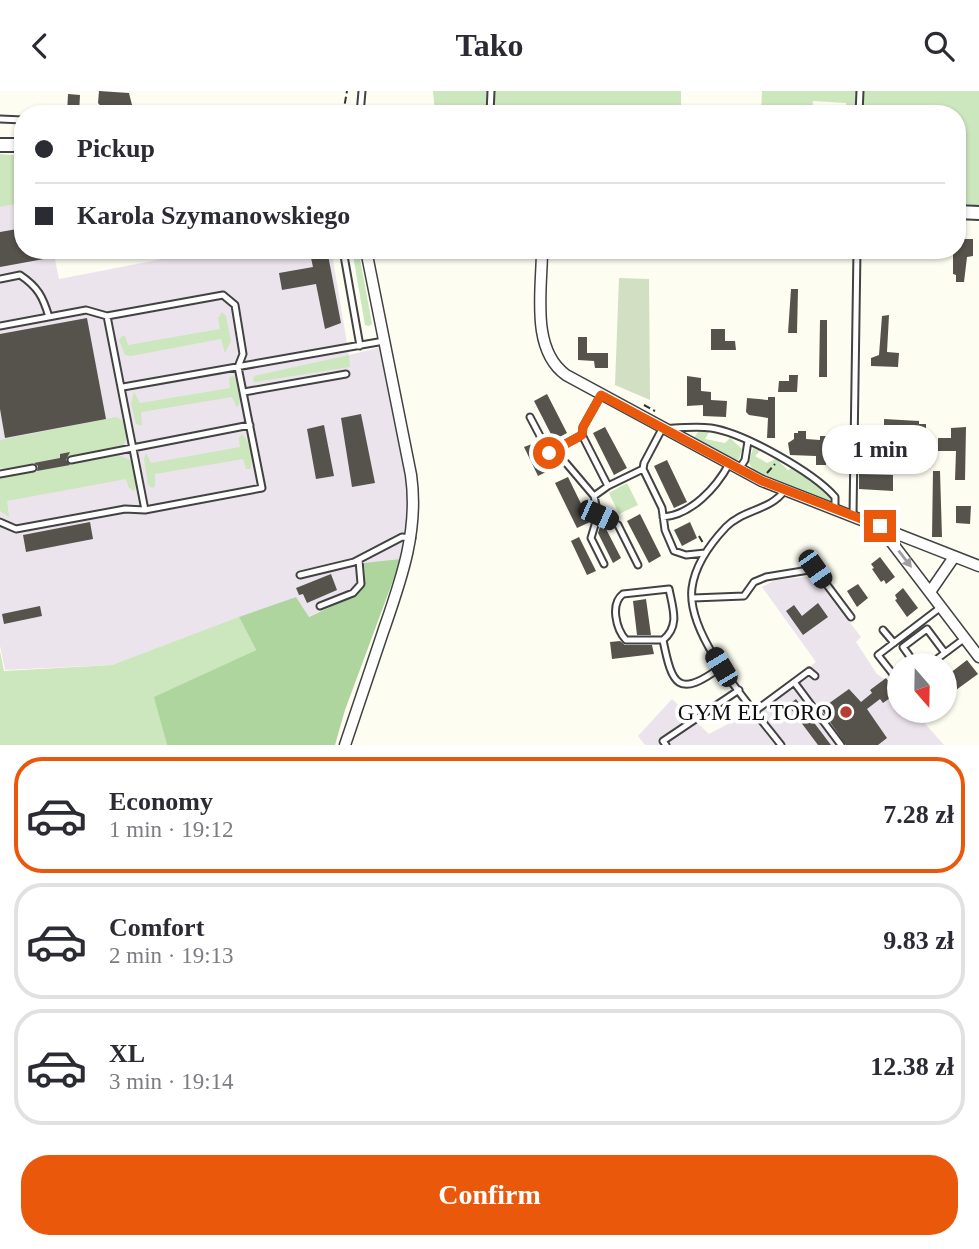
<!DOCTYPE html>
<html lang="en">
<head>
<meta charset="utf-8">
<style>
  :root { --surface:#fff; --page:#f7f7f7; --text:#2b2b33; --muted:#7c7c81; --line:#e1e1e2; --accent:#ea580c }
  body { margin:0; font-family:"Times New Roman",serif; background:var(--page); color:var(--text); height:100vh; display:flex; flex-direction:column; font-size:26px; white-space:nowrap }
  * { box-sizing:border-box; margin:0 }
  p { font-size:23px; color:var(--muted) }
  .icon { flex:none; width:38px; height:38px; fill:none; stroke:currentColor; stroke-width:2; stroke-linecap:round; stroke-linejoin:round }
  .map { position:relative; height:654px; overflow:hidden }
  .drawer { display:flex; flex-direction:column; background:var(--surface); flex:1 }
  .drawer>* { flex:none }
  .banner { position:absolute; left:14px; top:14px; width:952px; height:154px; border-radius:28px; box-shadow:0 2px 5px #0004; display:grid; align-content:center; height:154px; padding:0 21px; background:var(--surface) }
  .needle { width:46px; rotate:160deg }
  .buttons { position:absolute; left:887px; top:562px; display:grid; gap:14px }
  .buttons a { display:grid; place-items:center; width:70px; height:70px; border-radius:50%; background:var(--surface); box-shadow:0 2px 5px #0004; font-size:35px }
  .end { position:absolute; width:32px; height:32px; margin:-16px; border:9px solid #ea580c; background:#fff; box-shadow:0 0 0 4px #fff }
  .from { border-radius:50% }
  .bubble { position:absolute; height:49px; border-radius:24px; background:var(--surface); box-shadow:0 2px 5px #0004; font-size:23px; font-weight:700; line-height:49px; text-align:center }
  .car { position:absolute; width:21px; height:42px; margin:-21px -10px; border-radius:9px; box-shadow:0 0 5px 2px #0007; background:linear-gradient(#222 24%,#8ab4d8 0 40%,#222 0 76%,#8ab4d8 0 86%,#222 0) }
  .banner b { display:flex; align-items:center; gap:24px; height:66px; font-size:26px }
  .banner b+b { border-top:2px solid var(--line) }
  .banner i { width:18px; height:18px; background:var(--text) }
  ul { padding:12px 0 0; list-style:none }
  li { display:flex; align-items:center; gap:21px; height:116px; margin:0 14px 10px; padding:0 7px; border:4px solid var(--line); border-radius:28px }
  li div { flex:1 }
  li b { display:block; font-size:26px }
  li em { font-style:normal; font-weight:700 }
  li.current { border-color:var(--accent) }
  li>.icon { width:63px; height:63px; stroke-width:1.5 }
  .cta { display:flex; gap:14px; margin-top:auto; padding:14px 21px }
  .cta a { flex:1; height:80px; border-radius:28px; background:var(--accent); color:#fff; font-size:28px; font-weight:700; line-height:80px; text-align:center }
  header { display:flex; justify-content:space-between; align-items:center; height:91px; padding:0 21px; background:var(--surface); font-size:32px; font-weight:700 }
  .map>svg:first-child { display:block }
  .industrial { fill:#ece4ec }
  .green { fill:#cce6bd }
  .forest { fill:#aed59e }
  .cemetery { fill:#d2dfc3 }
  .building { fill:#56524c }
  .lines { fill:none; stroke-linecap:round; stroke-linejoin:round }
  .service-casing { stroke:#424242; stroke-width:9 }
  .minor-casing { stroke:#424242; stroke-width:13 }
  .tertiary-casing { stroke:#424242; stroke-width:16 }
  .path { stroke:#313131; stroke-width:2; stroke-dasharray:7 3.5; stroke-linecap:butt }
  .service { stroke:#fff; stroke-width:5 }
  .minor { stroke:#fff; stroke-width:10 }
  .tertiary { stroke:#fff; stroke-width:12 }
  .oneway { fill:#9f9f9f }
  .route { stroke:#ea580c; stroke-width:9 }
  .poi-dot { fill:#b34032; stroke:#fff; stroke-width:2.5 }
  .labels { text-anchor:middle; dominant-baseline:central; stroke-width:7; stroke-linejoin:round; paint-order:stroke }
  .poi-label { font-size:23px; fill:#0f0f0f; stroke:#fff; text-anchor:end }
</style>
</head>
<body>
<header><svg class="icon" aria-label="back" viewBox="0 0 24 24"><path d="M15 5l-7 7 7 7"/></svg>Tako<svg class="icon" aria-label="search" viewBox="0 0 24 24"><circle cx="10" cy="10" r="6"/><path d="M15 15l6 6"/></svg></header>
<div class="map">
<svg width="979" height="654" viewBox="0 0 979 654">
  <rect width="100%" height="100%" fill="#fefdf1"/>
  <path class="industrial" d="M23,112V159H53L59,188L209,159H327L332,163L349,264L381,256L409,407L401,468L365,493L357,503L308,526L296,506L112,574L5,579L0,555V116Z
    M814,485L861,546L856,551L877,583L896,595L899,603L900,620H914L944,654H645L638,645L672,608L709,643L759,616L816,571L762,496L775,489Z"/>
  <path class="green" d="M433,0H681V23H435Z
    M762,0H979V115L957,112V23H846V12L813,10L812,23H761Z
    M0,63L23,65V112L0,116Z
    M359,162L372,233L369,235L365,234L354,170V163Z
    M222,221L226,225L231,250L225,262L221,248L131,265L125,264L119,249L122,245H125L128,254L220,238L218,227Z
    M349,264L350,276L255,291L253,289L254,285Z
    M232,285L235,286C238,296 243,309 237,317L232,306L141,321L142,335L136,333L131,313L134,301L140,312L230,297L229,287Z
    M116,326C130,331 130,345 122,356L4,378L0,376V349Z
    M698,341H709L705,348L725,352L730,347L742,358L739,368L735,370L693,348Z
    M242,343C250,350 254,368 250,378H246L243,368L155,383V395L153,397L148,394L144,368L146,362L151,372L240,356L239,347Z
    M753,357L760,360L755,365L767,372L776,368L788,379L792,377L803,382L830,405V409L827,411C810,405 752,389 749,371Z
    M119,364L132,370L137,394L134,400L129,397L126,388L7,410L9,426L0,420V388L3,386Z
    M627,392L638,414L619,423L609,402Z
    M239,526L256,559L155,606L167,654H0V560L4,580L112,574Z"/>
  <path class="forest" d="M401,468L345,619L335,654H167L154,606L256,559L239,526L296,506L309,526L357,503L365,493L364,472Z"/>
  <path class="cemetery" d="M619,187L649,188L650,309L615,294Z"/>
  <path class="building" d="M99,0L129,2L133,18H103L98,12Z
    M68,3L80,4L79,23H67Z
    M23,137V159H43L44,168L0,176V141Z
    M960,148H973V165L967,166L964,191H956V184L953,183V159H957Z
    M328,164L341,232L325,238L316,193L282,199L279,182L313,176L311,167Z
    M791,198H798L797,242H788Z
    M889,224L887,261L899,262L898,276L871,275V267L879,264L882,225Z
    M87,227L106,328L5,347L0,318V243Z
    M820,229H827V286H819Z
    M711,238H725V250H735L736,259H711Z
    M578,246H587V262H608V277H595L594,270L578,269Z
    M789,284H798L797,301H778L779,290H789Z
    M687,285L701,287V300L711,301V309L727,310L726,326L703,325V314L687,315Z
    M547,303L567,342L554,349L534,310Z
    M768,306H775V347H767L768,327L749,324L746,321L747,307L768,309Z
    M361,323L375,392L352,396L341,327Z
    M884,328L919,330V333H926V342H916V347L876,346V334H884Z
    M324,334L334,385L316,388L307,338Z
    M843,335H849V360H842V353H826V374H816V365L790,364L788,352L794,348V342H798V340H806V348L820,349V345H843Z
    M605,336L627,377L614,384L593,342Z
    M966,336L965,389H955L956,360H938V347H951V337Z
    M532,353L546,381L538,385L524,356Z
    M70,361L66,369L70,374L37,380L38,375L34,372L60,367V363Z
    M667,369L687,411L674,417L654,375Z
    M933,380H940L942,446H932Z
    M859,383L893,384V400L859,398Z
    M568,386L590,431L577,437L555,392Z
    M956,415H971L970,433L956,432Z
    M640,423L661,465L649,472L627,430Z
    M90,431L93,448L26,461L23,444Z
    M690,431L697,447L682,455L674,439Z
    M604,434L621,467L613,472L598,442L600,436Z
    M579,446L596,480L587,484L571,450Z
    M880,466L895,486L886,493L884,489L881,491L872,478L874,477L871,473Z
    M331,483L337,499L307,512L303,503L299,504L296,497Z
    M858,493L868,507L857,516L847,500Z
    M903,497L918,517L907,526L895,509L897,508L895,504Z
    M646,508L651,544H637L633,510Z
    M818,512L828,526L803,544L786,520L794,514L802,525Z
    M40,515L42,525L4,533L2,523Z
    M620,550L625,554H652L654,563L612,568L610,551Z
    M967,569L978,583L945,607V586Z
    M886,587L897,602L883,612L880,608L867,618L887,647L878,654H846L821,618L849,598L861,611L872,602L870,599Z
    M796,608L831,654H818L788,614Z"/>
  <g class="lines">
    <defs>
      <path id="service" d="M360,23L362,0
        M490,23L491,0
        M859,23L860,0
        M0,28L23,29
        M343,159L360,255
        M0,188L20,184C38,196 43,206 49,226
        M107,225L145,419
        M0,235L86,219L107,225L223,204L235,214L243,263L238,276L262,397L145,419L125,418L16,438L0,431
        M123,296L384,250
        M244,301L346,283
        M530,326L549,362L582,344L608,395
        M582,344L583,336L601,304
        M71,369L250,334
        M566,372L594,405
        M643,378L662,417L665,439L674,460L686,464L705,462
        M739,378L745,369L748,350
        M0,383L33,377
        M598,424L591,447L604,473
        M853,424L857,159
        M663,426C691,424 716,397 729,373
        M638,474L618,434L598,424L594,405L608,395L643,378L644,372L662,338C678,337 695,335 711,337C744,342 813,381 835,406V417
        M300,484L354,471L402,446L412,447
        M693,507L744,505L754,491L766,486L815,478L851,526
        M320,515L353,502L361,493L359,469
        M883,539L894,552
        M663,549H626C616,538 610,513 623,503L669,498C673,518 680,535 663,549C672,594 678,608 721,576
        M916,574L903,556L927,538L945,562
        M929,574L965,547
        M794,591L841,654
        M900,592L878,564L941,516
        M755,620L809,580L815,585
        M666,654L663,650L739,599
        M781,654C752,616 686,546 692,497C695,474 710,453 726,436C742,419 771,419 784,400"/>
      <path id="minor" d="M542,159C542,198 530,258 566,284L762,390L979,475
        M880,436L979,566
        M930,501L954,466
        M345,654C358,616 370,579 383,541C401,489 419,440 411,384L366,159"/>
      <path id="tertiary" d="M0,54H23
        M957,121L979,122"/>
    </defs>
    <use href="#service" class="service-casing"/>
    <use href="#minor" class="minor-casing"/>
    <use href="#tertiary" class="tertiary-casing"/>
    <path class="path" d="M343,23L347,0
      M644,314L655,320
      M767,382L775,373
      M699,445L703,452"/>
    <use href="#service" class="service"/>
    <use href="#minor" class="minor"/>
    <use href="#tertiary" class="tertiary"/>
  </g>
  <defs><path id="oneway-solid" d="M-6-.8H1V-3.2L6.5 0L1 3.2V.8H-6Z" transform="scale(1.75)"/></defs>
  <use class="oneway" href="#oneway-solid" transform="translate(905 468) rotate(52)"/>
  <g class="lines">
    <path class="route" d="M549,362L582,344L583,336L601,304L762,390L880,435"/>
  </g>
  <circle class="poi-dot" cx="846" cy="621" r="7"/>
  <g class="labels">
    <g class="poi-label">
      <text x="832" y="621">GYM EL TORO</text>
    </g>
  </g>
</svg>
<div class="buttons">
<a><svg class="needle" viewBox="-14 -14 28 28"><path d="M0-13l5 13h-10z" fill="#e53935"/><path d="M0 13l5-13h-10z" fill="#7c7c81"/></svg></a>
</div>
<i class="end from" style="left:549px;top:362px"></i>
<i class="end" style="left:880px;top:435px"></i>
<div class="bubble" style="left:822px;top:334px;width:116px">1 min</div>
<i class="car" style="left:598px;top:424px;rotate:114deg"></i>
<i class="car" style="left:815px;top:478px;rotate:145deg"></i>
<i class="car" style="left:721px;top:576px;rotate:329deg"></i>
<div class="banner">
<b><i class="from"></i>Pickup</b>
<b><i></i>Karola Szymanowskiego</b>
</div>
</div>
<section class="drawer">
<ul>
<li class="current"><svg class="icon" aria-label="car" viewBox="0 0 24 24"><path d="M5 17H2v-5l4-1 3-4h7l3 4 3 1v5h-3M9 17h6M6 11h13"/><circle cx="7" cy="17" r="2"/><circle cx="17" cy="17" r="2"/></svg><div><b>Economy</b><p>1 min · 19:12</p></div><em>7.28 zł</em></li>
<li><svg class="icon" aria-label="car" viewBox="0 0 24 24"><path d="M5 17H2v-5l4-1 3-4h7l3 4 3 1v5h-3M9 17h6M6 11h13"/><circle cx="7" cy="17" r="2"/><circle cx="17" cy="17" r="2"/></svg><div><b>Comfort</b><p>2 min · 19:13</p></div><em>9.83 zł</em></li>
<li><svg class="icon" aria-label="car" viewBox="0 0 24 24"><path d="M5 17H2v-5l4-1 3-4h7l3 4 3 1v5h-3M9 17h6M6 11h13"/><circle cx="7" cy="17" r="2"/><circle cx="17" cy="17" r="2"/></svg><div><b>XL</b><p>3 min · 19:14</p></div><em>12.38 zł</em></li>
</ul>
<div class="cta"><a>Confirm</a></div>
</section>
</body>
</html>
